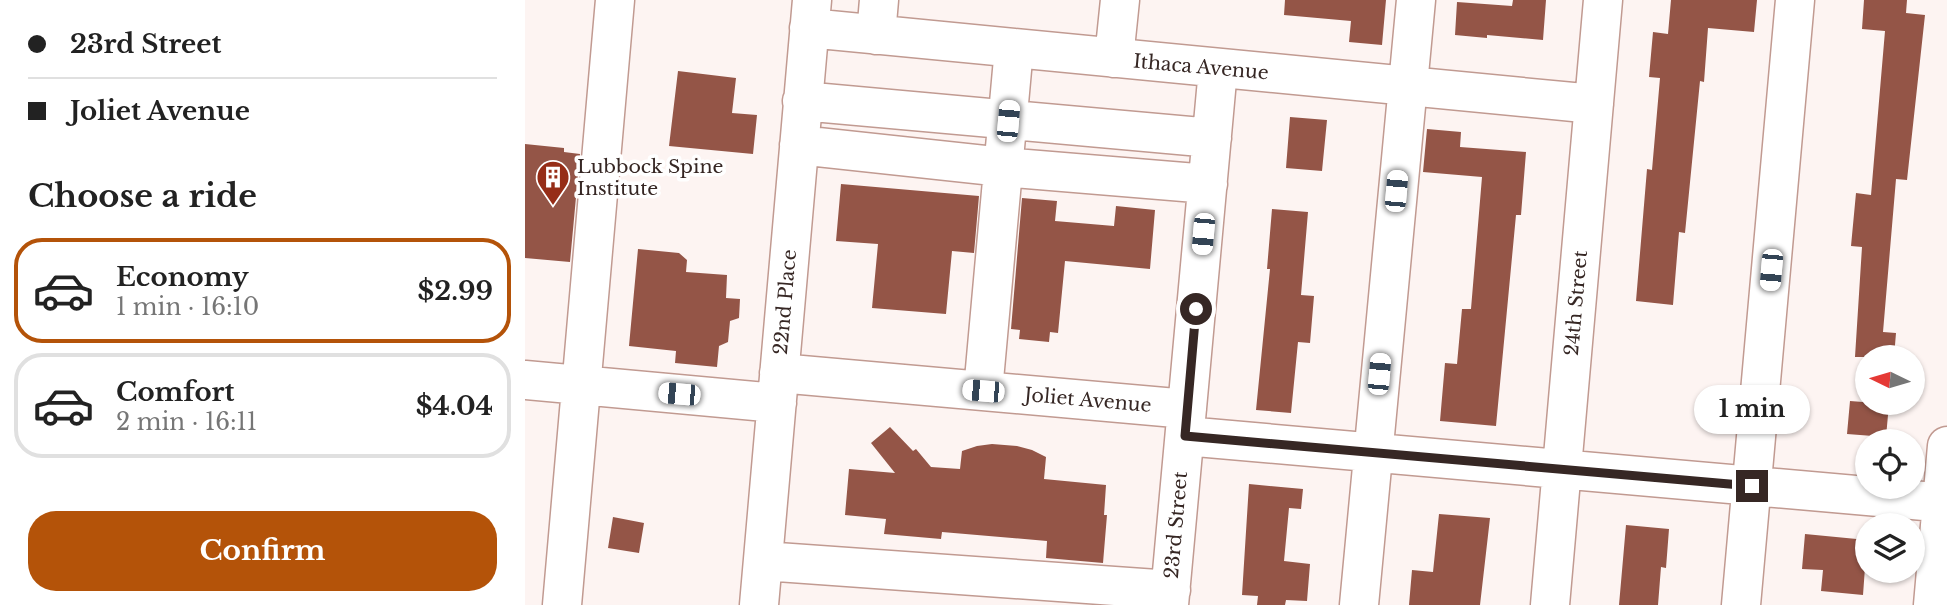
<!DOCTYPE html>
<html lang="en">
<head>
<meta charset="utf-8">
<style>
  :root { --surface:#fff; --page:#f2f2f2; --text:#222; --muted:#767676; --line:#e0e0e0; --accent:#b45309 }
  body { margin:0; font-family:"Libre Baskerville",serif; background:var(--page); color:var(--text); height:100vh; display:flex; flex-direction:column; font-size:26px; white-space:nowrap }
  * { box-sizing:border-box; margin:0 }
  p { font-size:23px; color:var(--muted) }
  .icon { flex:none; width:38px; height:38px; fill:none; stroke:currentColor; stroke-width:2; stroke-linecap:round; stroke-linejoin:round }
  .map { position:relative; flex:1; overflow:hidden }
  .details { display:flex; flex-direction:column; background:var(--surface); width:525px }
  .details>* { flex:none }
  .hud { display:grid; align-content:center; height:154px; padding:0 28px; background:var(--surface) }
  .needle { width:46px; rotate:275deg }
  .fabs { position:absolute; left:1330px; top:345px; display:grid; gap:14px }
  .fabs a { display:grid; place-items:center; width:70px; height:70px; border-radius:50%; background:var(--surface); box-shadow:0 2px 5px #0004; font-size:35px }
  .end { position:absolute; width:32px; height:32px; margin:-16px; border:9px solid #362724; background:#fff; box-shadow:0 0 0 4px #fff }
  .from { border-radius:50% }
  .bubble { position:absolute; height:49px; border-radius:24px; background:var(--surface); box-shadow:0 2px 5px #0004; font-size:23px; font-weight:800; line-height:49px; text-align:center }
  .car { position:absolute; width:21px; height:42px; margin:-21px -10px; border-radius:9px; box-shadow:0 0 5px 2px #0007; background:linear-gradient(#fff 24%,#345 0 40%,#fff 0 76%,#345 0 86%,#fff 0) }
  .hud b { display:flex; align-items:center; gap:24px; height:66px; font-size:26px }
  .hud b+b { border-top:2px solid var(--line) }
  .hud i { width:18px; height:18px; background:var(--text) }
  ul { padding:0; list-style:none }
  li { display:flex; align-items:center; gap:21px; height:105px; margin:0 14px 10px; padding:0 14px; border:4px solid var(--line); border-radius:28px }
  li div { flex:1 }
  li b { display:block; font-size:26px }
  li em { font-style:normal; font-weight:800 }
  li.on { border-color:var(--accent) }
  li>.icon { width:63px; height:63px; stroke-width:1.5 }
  h2 { padding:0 28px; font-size:32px; line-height:84px }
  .button { display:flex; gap:14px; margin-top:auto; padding:14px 28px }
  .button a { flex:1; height:80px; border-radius:28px; background:var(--accent); color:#fff; font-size:28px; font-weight:800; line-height:80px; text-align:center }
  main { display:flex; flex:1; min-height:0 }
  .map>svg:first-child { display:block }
  .building { fill:#945547 }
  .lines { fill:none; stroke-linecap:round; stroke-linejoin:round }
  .minor-casing { stroke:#c19a91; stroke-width:41 }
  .minor { stroke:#fff; stroke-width:38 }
  .route { stroke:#362724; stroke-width:9 }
  .labels { text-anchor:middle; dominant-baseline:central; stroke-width:7; stroke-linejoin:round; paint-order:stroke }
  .street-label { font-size:19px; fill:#362724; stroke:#fff }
  .poi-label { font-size:19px; fill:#362724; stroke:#fff; text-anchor:start }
</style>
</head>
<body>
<main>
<section class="details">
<div class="hud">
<b><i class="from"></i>23rd Street</b>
<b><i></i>Joliet Avenue</b>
</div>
<h2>Choose a ride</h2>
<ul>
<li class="on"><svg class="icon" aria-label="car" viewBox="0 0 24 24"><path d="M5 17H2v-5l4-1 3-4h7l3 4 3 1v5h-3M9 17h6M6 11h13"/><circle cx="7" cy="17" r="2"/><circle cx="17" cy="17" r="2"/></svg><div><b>Economy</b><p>1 min · 16:10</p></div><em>$2.99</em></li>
<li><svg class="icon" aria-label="car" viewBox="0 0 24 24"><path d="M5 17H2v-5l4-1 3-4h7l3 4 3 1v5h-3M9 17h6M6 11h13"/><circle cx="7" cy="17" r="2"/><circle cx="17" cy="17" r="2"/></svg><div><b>Comfort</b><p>2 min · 16:11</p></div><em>$4.04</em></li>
</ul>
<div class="button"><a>Confirm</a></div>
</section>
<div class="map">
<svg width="1422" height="605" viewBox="0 0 1422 605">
  <rect width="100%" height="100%" fill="#fdf4f2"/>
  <path class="building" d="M760,0H861L857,45L824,42L826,21L759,15Z
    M988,0H1021L1018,40L962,35V38L930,35L932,2L987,6Z
    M1146,0H1232L1229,32L1183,28L1179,82L1175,81L1160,233L1154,232L1148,305L1111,301L1122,169L1127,170L1135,78L1124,77L1128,32L1143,34Z
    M1339,0H1382L1381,13L1400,15L1382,180L1371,179L1358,332L1371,333L1369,357H1330L1337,247L1326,246L1331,193L1346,195L1360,31L1337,29Z
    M153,71L211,78L207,113L232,115L228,154L144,146Z
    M765,117L802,120L797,171L761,168Z
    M902,129L936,132L935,147L1001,152L996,215H991L971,426L915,421L920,363L932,364L937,309H946L957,177L898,172Z
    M0,144L39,148V152L55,154L45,262L0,258Z
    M316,184L454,196L449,253L427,251L421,314L347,308L353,244L311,241Z
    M497,198L532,201L530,221L589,226L591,206L630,210L625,269L540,261L533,333L525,332L524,342L494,339L495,330L486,329Z
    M747,209L783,212L776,295L789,296L785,343L773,342L766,413L731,410L745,269H742Z
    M113,249L154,253L162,260L161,272L202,275L201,298L215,299L214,318L205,321L203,342L194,346L192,367L150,363L151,351L104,346Z
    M1325,401L1364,404L1361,437L1322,434Z
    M365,427L388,451L391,449L406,467L435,469L437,451L452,446L467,444L492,446L507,450L521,457L519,479L581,485L579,515H582L578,563L521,558L522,541L417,532L416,539L359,534L361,519L320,515L324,469L370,473L346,443Z
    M724,484L778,489L776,509L764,508L759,561L785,564L782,601L761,600L760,605H732L733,596L717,595Z
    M914,514L965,518L955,605H884L887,570L908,572Z
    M88,517L119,523L114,553L83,548Z
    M1101,525L1144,529L1141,568L1136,567L1133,605H1094Z
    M1280,534L1342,540L1338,595L1296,591L1298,570L1277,569Z"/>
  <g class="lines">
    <defs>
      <path id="minor" d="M284,28L1069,104
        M351,35L354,0
        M589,58L595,0
        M277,101L687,138
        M274,145L478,167L683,184
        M254,373L662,409
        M0,380L252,403
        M458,391L489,48
        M660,436L1422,503
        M238,561L646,590
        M37,605L90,0
        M234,605L287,0
        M644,605L693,69
        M834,605L891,0
        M1025,605L1078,0
        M1216,605L1270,0
        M1408,605L1422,446"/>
    </defs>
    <use href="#minor" class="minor-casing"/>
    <use href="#minor" class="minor"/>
  </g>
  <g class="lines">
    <path class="route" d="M671,309L660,436L1227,486"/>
  </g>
  <defs>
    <symbol id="building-pin" viewBox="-11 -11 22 30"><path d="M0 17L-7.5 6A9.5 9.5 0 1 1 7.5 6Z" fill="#962d17" stroke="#fff"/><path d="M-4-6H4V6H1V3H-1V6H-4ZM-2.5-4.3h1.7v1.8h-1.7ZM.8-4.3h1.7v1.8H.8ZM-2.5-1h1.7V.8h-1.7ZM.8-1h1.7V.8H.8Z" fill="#fff"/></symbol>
  </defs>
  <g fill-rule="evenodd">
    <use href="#building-pin" x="9" y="158" width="38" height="52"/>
  </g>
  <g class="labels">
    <g class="street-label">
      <text transform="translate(676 67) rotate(5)">Ithaca Avenue</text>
      <text transform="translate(260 302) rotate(-85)">22nd Place</text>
      <text transform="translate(1051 303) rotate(-85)">24th Street</text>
      <text transform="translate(563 400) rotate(5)">Joliet Avenue</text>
      <text transform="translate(651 525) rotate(-85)">23rd Street</text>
    </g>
    <g class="poi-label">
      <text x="52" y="166">Lubbock Spine<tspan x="52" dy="22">Institute</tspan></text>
    </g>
  </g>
</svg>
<div class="fabs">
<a><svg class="needle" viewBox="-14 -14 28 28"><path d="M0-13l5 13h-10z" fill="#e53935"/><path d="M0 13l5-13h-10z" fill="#767676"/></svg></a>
<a><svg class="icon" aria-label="locate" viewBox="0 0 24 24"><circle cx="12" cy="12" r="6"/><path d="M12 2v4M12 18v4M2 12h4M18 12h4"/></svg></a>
<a><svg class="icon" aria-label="layers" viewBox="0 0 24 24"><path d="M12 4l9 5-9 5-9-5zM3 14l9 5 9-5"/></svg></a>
</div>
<i class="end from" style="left:671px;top:309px"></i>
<i class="end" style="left:1227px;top:486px"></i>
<div class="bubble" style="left:1169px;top:385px;width:116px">1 min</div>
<i class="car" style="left:483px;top:121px;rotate:5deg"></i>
<i class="car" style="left:871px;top:191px;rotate:5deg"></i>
<i class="car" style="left:678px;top:234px;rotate:185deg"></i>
<i class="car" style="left:1246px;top:270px;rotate:185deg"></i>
<i class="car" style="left:854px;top:374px;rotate:5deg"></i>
<i class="car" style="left:458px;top:391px;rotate:275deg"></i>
<i class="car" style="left:154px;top:394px;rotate:275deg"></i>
</div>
</main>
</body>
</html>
